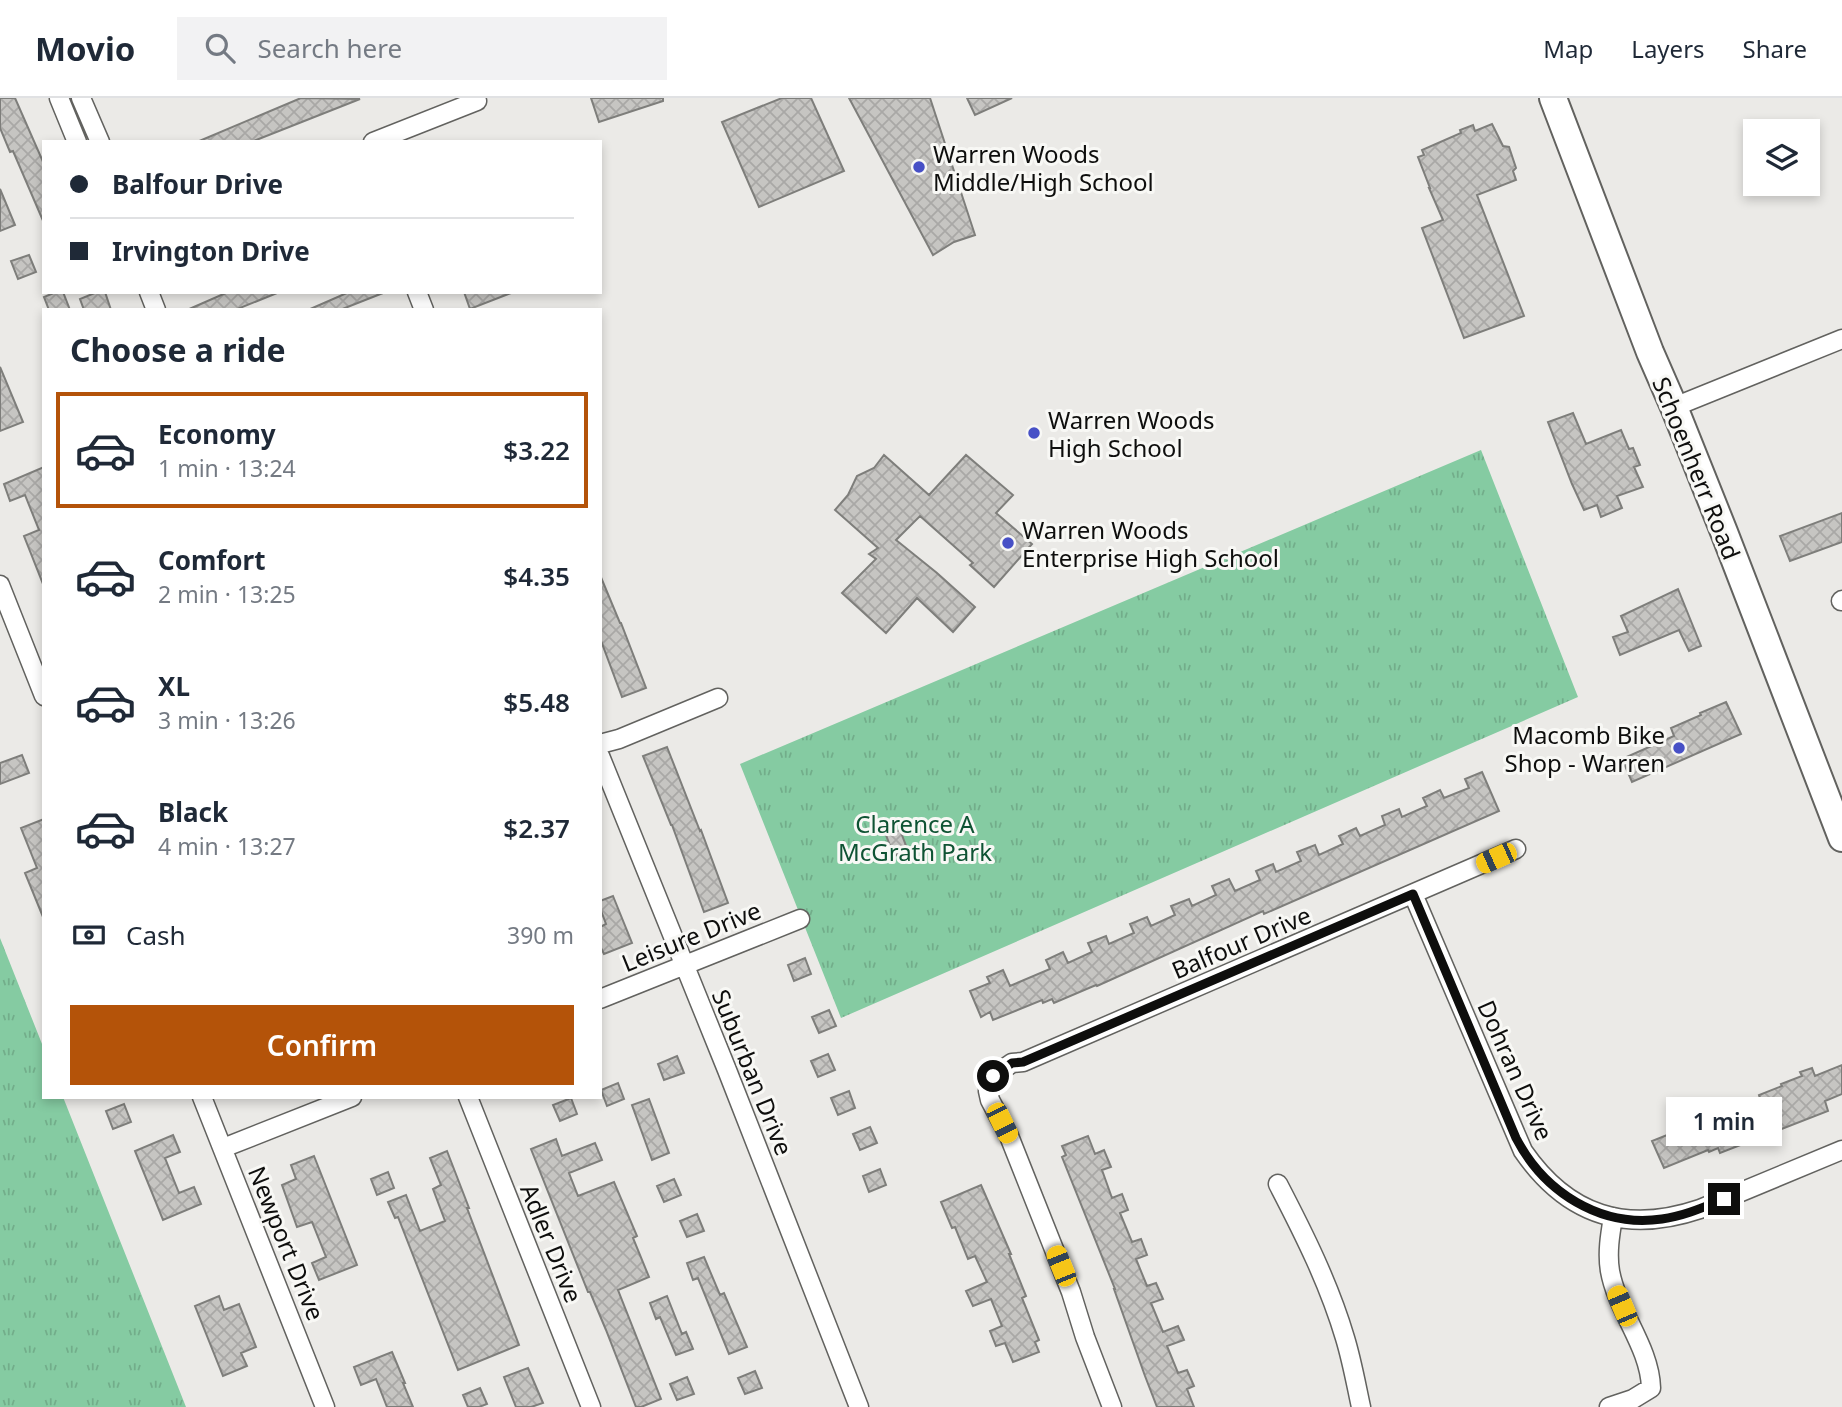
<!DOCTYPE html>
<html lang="en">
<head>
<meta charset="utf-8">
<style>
  :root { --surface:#fff; --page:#f2f2f3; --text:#1f2937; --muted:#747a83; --line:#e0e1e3; --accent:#b45309 }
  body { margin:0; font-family:"Noto Sans",sans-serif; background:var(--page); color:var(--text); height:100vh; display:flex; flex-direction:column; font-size:26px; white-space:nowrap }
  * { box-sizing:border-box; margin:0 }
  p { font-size:23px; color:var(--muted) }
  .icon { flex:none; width:38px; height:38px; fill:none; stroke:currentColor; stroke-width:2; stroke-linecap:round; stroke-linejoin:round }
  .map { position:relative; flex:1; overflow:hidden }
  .drawer { position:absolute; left:42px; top:210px; width:560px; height:791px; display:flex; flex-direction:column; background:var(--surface); border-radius:0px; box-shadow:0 4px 10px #0003 }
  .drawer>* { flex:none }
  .banner { position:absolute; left:42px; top:42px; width:560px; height:154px; border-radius:0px; box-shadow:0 4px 10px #0003; display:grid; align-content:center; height:154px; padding:0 28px; background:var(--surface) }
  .tools { position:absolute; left:1743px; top:21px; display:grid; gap:14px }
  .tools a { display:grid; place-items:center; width:77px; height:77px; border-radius:0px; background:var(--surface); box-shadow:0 4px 10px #0003; font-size:35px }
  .end { position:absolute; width:32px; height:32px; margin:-16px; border:9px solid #0e0e0d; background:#fff; box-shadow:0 0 0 4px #fff }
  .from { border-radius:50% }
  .bubble { position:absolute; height:49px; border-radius:0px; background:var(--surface); box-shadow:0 4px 10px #0003; font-size:23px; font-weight:600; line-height:49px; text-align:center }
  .car { position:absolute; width:21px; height:42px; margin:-21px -10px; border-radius:9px; box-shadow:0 0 5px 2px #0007; background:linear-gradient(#f5c518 24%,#345 0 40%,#f5c518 0 76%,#345 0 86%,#f5c518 0) }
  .banner b { display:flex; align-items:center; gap:24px; height:66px; font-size:26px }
  .banner b+b { border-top:2px solid var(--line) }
  .banner i { width:18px; height:18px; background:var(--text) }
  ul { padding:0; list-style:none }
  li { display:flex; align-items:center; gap:21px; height:116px; margin:0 14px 10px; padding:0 14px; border:4px solid transparent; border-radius:0px }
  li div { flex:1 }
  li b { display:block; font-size:26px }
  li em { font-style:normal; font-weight:600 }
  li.on { border-color:var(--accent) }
  li>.icon { width:63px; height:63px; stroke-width:1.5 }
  h2 { padding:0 28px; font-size:32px; line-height:84px }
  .pay { display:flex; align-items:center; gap:18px; height:77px; padding:0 28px; font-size:26px }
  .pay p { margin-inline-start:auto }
  .button { display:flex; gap:14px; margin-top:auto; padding:14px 28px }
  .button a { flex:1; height:80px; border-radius:0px; background:var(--accent); color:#fff; font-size:28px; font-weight:600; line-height:80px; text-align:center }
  header { display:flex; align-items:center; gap:42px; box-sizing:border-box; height:98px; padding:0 35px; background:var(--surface); border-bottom:2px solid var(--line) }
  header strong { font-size:33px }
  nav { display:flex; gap:38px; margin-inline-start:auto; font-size:24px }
  .search { width:490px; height:63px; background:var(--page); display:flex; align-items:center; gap:18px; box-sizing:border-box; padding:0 24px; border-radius:0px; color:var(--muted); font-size:26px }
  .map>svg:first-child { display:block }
  .grass { fill:url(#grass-tufts) }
  .building { fill:url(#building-cross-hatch); stroke:#7e7e7b; stroke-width:2 }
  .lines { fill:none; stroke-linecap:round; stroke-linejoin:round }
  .street-casing { stroke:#62625f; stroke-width:21 }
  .secondary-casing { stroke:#62625f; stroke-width:30 }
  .street { stroke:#fff; stroke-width:18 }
  .secondary { stroke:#fff; stroke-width:26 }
  .route { stroke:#0e0e0d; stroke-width:9 }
  .poi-dot { fill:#4750c6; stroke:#f8f8f5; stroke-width:2.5 }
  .labels { text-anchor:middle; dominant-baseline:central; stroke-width:6; stroke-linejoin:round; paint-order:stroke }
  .poi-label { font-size:24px; fill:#0e0e0d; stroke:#f8f8f5; text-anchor:start }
  .street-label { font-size:24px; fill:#0e0e0d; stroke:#f8f8f5 }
  .park-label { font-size:24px; fill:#0e5333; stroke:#f8f8f5 }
</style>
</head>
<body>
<header>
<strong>Movio</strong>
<div class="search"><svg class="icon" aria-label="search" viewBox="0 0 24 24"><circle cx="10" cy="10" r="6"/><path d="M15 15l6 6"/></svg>Search here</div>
<nav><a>Map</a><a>Layers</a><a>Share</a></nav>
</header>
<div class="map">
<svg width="1842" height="1309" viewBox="0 0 1842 1309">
  <defs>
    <pattern id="grass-tufts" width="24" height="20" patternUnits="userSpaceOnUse" patternTransform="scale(1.75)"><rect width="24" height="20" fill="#85cba2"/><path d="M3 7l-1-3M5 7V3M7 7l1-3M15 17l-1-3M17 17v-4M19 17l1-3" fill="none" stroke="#72ad8a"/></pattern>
    <pattern id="building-cross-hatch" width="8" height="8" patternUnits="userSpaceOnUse" patternTransform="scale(1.75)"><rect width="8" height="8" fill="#c6c5c2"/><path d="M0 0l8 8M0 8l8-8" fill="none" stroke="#a9a8a6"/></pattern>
  </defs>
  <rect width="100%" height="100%" fill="#ebeae7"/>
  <path class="grass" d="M1481,352L1578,599L841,920L740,666Z
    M0,840L44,951V999H63L186,1309H0Z"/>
  <path class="building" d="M0,0H15L44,66V125L13,53L10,54L0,30Z
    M301,0L360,1L251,44H197Z
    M591,0H663V3L599,24Z
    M782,0H811L844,73L759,109L722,24Z
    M849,0H930L975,137L954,144L933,157Z
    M967,0H1012L975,17Z
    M1492,26L1503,48L1509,49L1516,70L1513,73L1516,82L1477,97L1524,218L1464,240L1422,130L1443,122L1429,90H1430L1418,59L1424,57L1422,52L1461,35L1460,32L1473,27L1475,33Z
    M0,91L15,127L0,133Z
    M29,157L36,174L18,181L11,163Z
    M56,194H63L70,212H49L44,199Z
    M97,194H105L111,212H84L80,201Z
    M228,194H277V195L235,212H187Z
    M349,194L383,195L340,212H308Z
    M464,194H511V195L470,211Z
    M0,269L23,324L0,333Z
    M1573,315L1586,346L1621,332L1629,351L1633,350L1640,367L1634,369L1643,389L1617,398L1622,410L1601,419L1597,407L1584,412L1572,386L1548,324Z
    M884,357L929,397L966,357L1013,397L996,415L1032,446L994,489L970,467L973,465L920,418L896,442L937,475L975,509L953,534L917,500L886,535L842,495L876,461L869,456L878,450L835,412L848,397L857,378L874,370Z
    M44,369V486H43L24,438L39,432L25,397L10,403L4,386Z
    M1842,415V444L1790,463L1780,438Z
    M600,477L620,525H621L646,590L622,599L600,540Z
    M1678,491L1701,548L1689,553L1679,532L1620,557L1613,539L1628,534L1621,518Z
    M1726,604L1741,636L1632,684L1622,661L1674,638L1671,630L1701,617L1700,615Z
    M667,649L700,733L701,732L728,805L704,814L672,727H671L643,658Z
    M22,657L29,675L0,686V665Z
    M1482,674L1499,713L1264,816L1263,813L1097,888L1096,887L1054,905L1052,901L1043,905L1042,902L993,922L990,914L981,919L970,893L990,885L987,879L1003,872L1010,888L1050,871L1046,862L1063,854L1068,865L1092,854L1088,845L1106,838L1109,846L1134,835L1130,826L1147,819L1151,828L1175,817L1171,808L1189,801L1192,808L1216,797L1212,788L1229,781L1235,793L1260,782L1256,773L1273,766L1276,774L1301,763L1297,754L1315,747L1319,757L1343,746L1339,738L1356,730L1360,738L1385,727L1382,718L1399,711L1402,719L1427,708L1423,700L1440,692L1444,700L1469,690L1465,681Z
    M44,721V819H43L25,775L37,770L21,730Z
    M900,732L908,753L894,758L886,737Z
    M613,798L632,845L604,856L600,848V829L606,826L600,810V803Z
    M805,860L811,876L794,883L788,867Z
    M829,912L836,928L819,935L812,919Z
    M828,956L835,972L818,979L811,963Z
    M677,958L684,975L664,982L658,966Z
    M1842,967V996L1825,1003L1828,1013L1720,1055L1718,1050L1709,1054L1708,1052L1664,1070L1652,1043L1687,1029L1689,1033L1718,1021L1716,1015L1730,1009L1733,1015L1761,1004L1759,997L1782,988L1781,986L1802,978L1800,974L1812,970L1815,978Z
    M618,985L624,1001L607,1008L601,992Z
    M849,993L855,1010L838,1017L831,1000Z
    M571,1000L577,1016L560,1023L553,1007Z
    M649,1001L669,1055L652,1062L632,1007Z
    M124,1006L131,1024L113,1031L106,1013Z
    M870,1029L877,1045L860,1052L853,1036Z
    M173,1037L180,1054L165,1060L179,1095L194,1089L201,1106L163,1122L135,1053Z
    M1088,1038L1095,1056L1104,1052L1111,1069L1102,1072L1112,1100L1122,1096L1128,1112L1120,1115L1132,1144L1141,1141L1147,1157L1136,1161L1147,1188L1156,1185L1163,1201L1151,1205L1163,1234L1178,1228L1184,1242L1167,1248L1178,1275L1187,1272L1194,1288L1187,1291L1194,1309H1157L1145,1278L1114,1191H1115L1062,1059L1066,1057L1062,1048Z
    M556,1041L562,1058L595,1045L602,1062L569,1075L578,1098L614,1084L637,1138L633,1140L649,1179L618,1192L661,1301L641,1309H636L606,1232L590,1194H588L531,1051Z
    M447,1053L469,1110H467L519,1247L458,1272L398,1119L395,1120L388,1104L406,1097L420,1133L445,1123L433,1091L441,1087L430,1060Z
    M314,1058L357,1167L319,1182L312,1165L326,1159L312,1124L297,1129L282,1087L296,1081L291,1067Z
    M880,1071L886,1087L869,1094L863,1078Z
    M388,1074L394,1090L377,1097L371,1081Z
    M674,1081L681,1097L664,1104L657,1088Z
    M981,1087L1011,1156H1009L1026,1198L1022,1200L1039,1242L1035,1244L1039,1254L1013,1264L1005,1245L996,1248L990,1233L1002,1228L991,1201L973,1208L966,1193L987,1184L975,1158L968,1161L955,1129L952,1130L941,1104Z
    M697,1116L704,1133L687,1139L680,1123Z
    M704,1159L720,1197L724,1195L747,1249L729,1256L698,1180L693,1182L687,1165Z
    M219,1198L224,1212L239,1206L256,1249L241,1255L247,1268L223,1278L195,1208Z
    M667,1198L682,1236L686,1234L693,1251L676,1257L660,1219L656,1221L650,1205Z
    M392,1254L405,1285H403L413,1309H387L376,1281L361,1287L354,1269Z
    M528,1270L543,1305L531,1309H516L504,1279Z
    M755,1273L762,1290L745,1296L738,1280Z
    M687,1279L694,1296L677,1302L670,1286Z
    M480,1290L487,1306L479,1309H468L463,1297Z"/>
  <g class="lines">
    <defs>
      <path id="street" d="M59,0L77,44
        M81,0L100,44
        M373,44L477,3
        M149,194L156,212
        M417,194L424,212
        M1674,309L1842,241
        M0,487L44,598
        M1841,503L1842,502
        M600,646L619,641L718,600
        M600,658L727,972L859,1309
        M1413,796L1523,1053C1568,1118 1626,1136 1700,1111L1842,1052
        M600,901L800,821
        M202,999L325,1309
        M468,999L591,1309
        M223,1050L352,999
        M1278,1086C1304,1136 1329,1186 1345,1240C1352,1263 1356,1286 1361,1309
        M1112,1309L1085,1239L1071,1194L1009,1038L990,1002L988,993L989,985L993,978L1012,965L1023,964L1516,751
        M1609,1309L1633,1301L1651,1290C1650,1249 1617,1213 1610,1173C1607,1155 1610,1137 1613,1119"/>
      <path id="secondary" d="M1553,0L1650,254L1674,309L1724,434L1842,740"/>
    </defs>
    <use href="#street" class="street-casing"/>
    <use href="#secondary" class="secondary-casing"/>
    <use href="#street" class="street"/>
    <use href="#secondary" class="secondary"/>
  </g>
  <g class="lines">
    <path class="route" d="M993,978L1012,965L1023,964L1413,796L1516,1040C1544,1094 1600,1130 1662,1121C1684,1118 1704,1109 1724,1101"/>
  </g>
  <g class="poi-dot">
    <circle cx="919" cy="69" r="7"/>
    <circle cx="1034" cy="335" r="7"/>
    <circle cx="1008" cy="445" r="7"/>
    <circle cx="1679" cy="650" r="7"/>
  </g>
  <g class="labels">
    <g class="poi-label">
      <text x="933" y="55">Warren Woods<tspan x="933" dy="28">Middle/High School</tspan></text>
      <text x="1048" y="321">Warren Woods<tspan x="1048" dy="28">High School</tspan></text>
      <text x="1022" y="431">Warren Woods<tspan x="1022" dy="28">Enterprise High School</tspan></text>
      <text x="1665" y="636" text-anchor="end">Macomb Bike<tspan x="1665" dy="28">Shop - Warren</tspan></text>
    </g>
    <g class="street-label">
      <text transform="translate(1697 370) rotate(68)">Schoenherr Road</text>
      <text transform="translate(691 838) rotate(-22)">Leisure Drive</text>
      <text transform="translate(1241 844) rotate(-23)">Balfour Drive</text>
      <text transform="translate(1516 972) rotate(66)">Dohran Drive</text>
      <text transform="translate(753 974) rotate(68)">Suburban Drive</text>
      <text transform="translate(287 1145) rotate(68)">Newport Drive</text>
      <text transform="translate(552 1145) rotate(68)">Adler Drive</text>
    </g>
    <g class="park-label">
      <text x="915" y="725">Clarence A<tspan x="915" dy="28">McGrath Park</tspan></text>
    </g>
  </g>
</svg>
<div class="tools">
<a><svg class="icon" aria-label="layers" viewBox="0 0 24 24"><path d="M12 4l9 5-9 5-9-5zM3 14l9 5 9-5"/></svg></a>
</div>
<i class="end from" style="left:993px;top:978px"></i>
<i class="end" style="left:1724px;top:1101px"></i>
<div class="bubble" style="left:1666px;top:999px;width:116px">1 min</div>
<i class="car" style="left:1496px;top:760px;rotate:246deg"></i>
<i class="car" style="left:1002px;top:1025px;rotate:154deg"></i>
<i class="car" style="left:1061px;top:1168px;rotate:338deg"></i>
<i class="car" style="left:1622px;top:1208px;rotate:337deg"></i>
<div class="banner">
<b><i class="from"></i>Balfour Drive</b>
<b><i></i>Irvington Drive</b>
</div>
<section class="drawer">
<h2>Choose a ride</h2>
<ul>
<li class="on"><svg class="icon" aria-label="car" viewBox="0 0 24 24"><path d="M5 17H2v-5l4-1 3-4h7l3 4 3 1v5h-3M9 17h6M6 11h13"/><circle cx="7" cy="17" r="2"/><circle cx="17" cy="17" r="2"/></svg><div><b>Economy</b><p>1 min · 13:24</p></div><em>$3.22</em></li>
<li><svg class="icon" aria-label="car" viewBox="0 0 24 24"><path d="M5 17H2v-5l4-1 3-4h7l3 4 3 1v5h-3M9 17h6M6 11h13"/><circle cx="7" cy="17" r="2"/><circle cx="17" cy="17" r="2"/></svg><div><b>Comfort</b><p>2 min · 13:25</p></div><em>$4.35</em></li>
<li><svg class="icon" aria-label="car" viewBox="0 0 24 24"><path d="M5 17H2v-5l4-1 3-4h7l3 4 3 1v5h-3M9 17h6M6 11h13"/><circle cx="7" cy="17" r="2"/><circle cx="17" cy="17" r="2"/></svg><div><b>XL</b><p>3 min · 13:26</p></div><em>$5.48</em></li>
<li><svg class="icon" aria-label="car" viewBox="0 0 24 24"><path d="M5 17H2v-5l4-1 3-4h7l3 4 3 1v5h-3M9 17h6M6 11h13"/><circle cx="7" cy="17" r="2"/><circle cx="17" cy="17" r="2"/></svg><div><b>Black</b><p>4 min · 13:27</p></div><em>$2.37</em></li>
</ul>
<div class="pay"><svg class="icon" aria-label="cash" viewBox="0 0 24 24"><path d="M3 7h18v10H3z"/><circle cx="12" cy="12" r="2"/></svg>Cash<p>390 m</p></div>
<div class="button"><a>Confirm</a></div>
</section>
</div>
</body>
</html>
